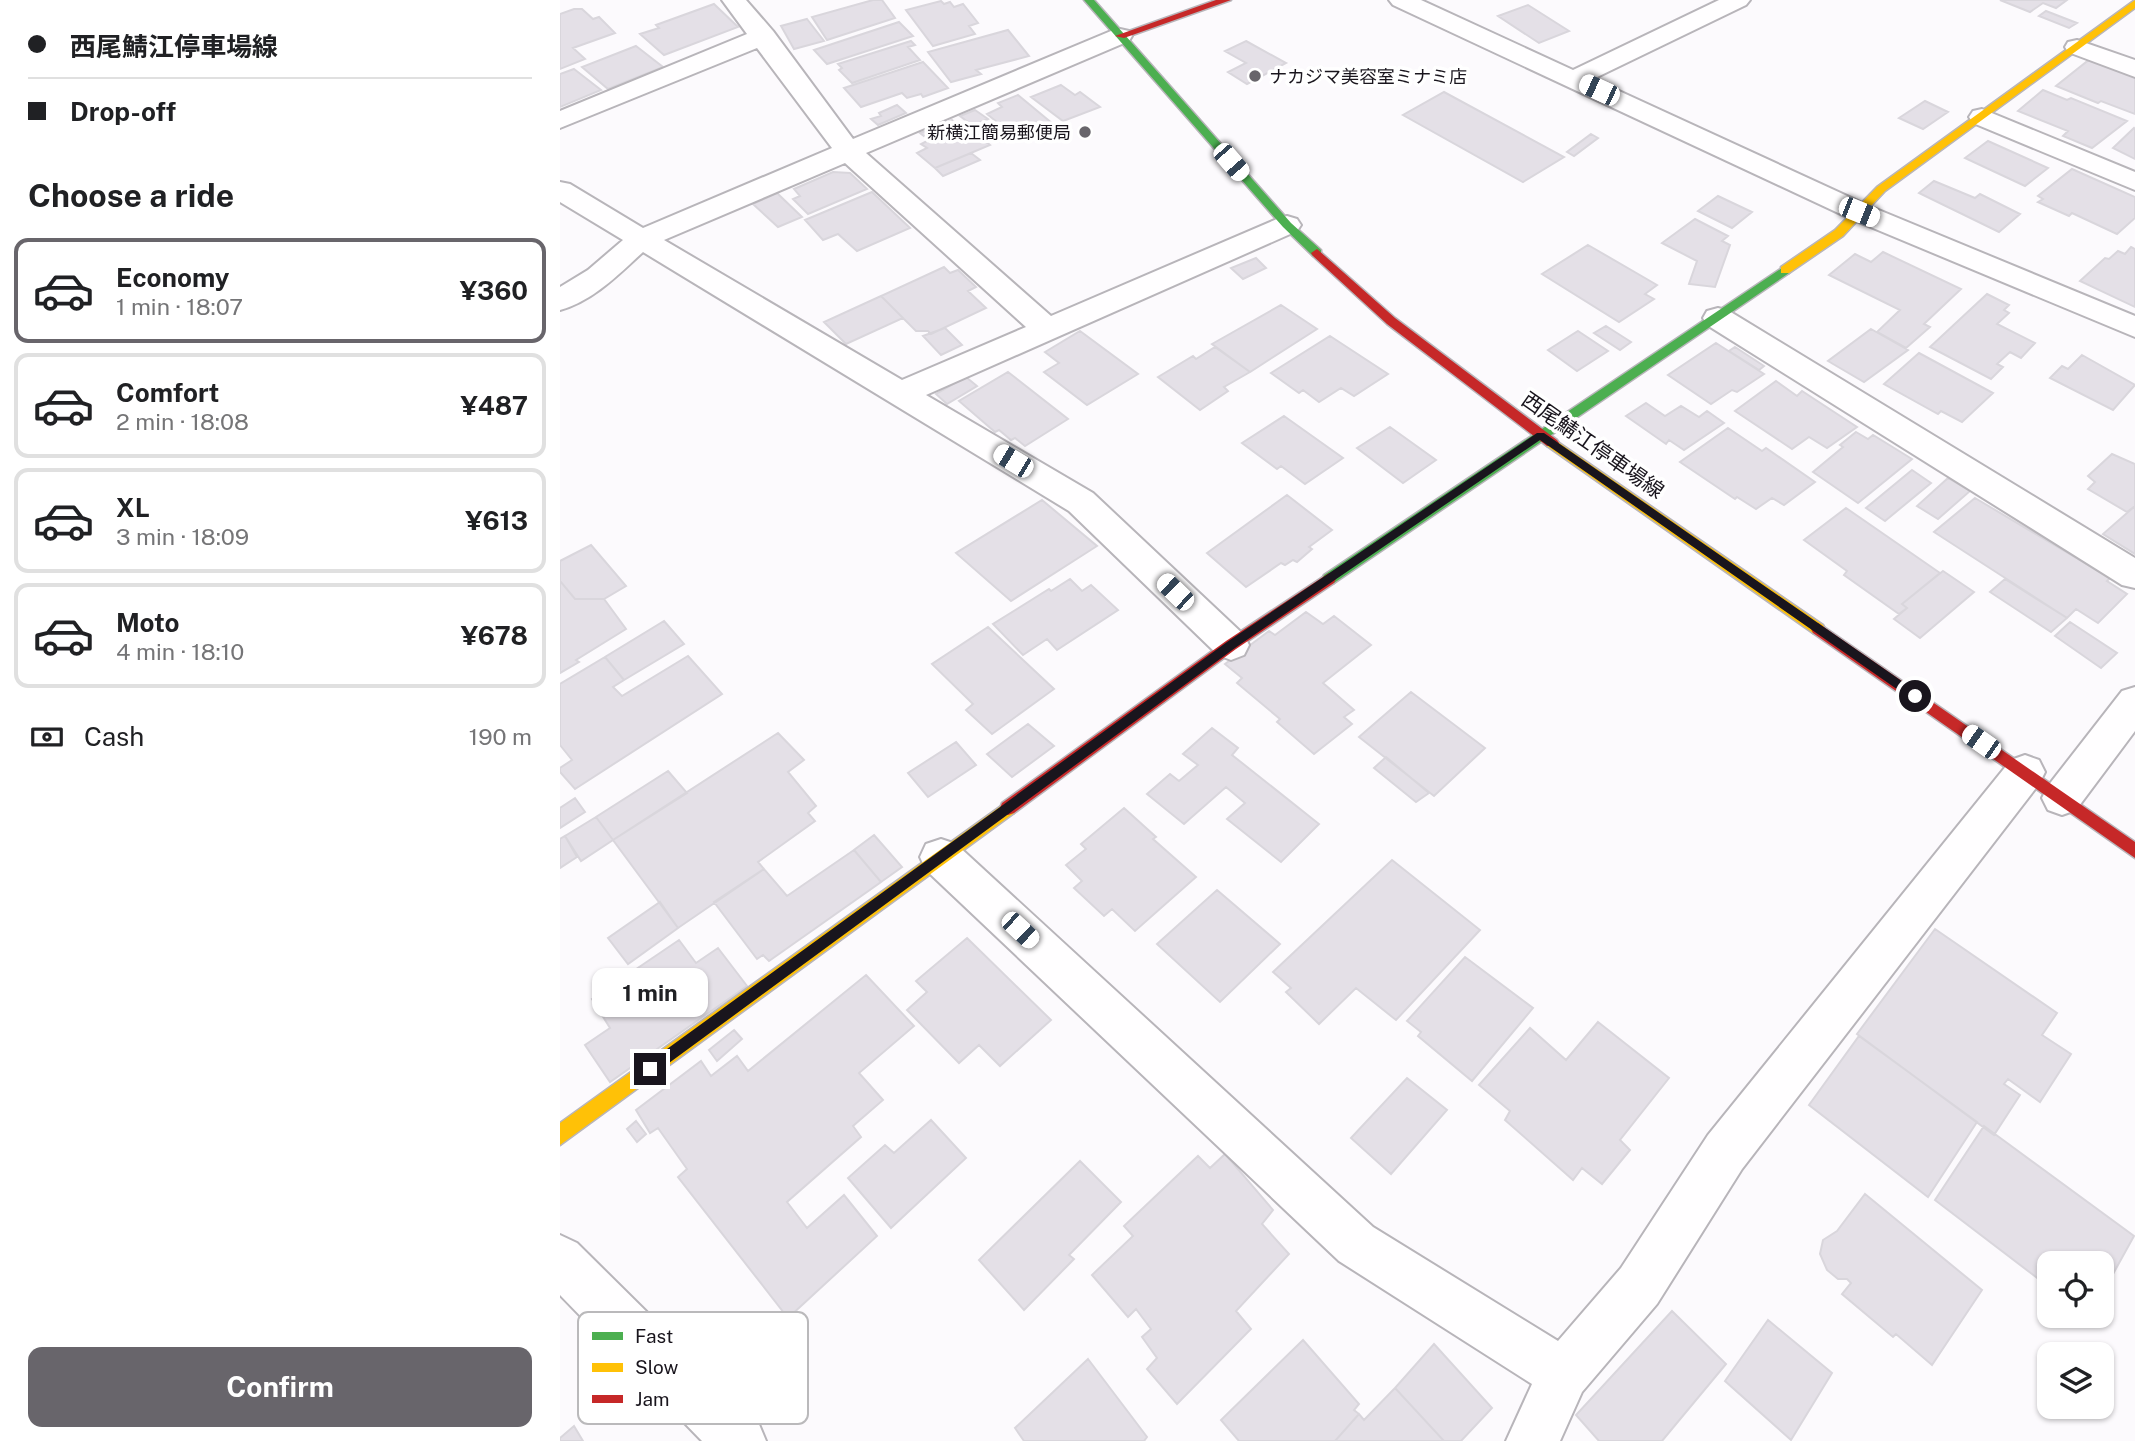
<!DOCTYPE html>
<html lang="en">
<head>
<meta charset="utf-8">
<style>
  :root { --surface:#fff; --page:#f6f6f6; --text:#202124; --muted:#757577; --line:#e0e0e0; --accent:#68656b }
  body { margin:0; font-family:"Public Sans","Noto Sans JP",sans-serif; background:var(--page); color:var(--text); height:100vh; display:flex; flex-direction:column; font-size:26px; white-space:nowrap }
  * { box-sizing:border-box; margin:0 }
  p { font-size:23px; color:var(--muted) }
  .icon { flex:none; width:38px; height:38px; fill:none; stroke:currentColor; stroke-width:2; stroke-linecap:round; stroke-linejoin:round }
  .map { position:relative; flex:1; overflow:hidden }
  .sheet { display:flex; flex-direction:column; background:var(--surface); width:560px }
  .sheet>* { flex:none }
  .banner { display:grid; align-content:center; height:154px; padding:0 28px; background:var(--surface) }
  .tools { position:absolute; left:1477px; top:1251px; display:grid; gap:14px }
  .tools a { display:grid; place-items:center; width:77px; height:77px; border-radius:14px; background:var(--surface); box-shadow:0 2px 5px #0004; font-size:35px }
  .end { position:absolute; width:32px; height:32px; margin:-16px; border:9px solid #19151d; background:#fff; box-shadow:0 0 0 4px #fff }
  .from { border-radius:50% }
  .bubble { position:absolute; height:49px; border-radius:14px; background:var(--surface); box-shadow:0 2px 5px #0004; font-size:23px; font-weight:700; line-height:49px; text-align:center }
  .car { position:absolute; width:21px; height:42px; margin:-21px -10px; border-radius:9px; box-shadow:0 0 5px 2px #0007; background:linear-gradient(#fff 24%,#345 0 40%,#fff 0 76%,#345 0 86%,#fff 0) }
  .banner b { display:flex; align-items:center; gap:24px; height:66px; font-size:26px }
  .banner b+b { border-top:2px solid var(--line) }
  .banner i { width:18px; height:18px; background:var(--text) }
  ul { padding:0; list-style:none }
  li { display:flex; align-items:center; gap:21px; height:105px; margin:0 14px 10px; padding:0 14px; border:4px solid var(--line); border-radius:14px }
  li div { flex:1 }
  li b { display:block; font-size:26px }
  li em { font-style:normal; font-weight:700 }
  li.active { border-color:var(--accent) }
  li>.icon { width:63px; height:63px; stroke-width:1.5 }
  h2 { padding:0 28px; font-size:32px; line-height:84px }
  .pay { display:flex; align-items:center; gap:18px; height:77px; padding:0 28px; font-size:26px }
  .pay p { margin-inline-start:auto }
  .button { display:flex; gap:14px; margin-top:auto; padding:14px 28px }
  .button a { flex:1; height:80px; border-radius:14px; background:var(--accent); color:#fff; font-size:28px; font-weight:700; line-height:80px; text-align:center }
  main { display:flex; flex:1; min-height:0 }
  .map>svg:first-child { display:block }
  .building { fill:#e4e0e7; stroke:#d9d6dc; stroke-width:2 }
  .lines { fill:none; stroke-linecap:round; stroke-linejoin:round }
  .street-casing { stroke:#b8b5ba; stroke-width:4 }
  .fast-casing { stroke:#b8b5ba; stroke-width:3 }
  .slow-casing { stroke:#b8b5ba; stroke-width:3 }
  .jam-casing { stroke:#b8b5ba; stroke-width:3 }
  .street { fill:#fffeff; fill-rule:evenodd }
  .fast { fill:#4caf50; fill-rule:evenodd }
  .slow { fill:#ffc107; fill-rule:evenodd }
  .jam { fill:#c62828; fill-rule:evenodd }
  .route { fill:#19151d }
  .poi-dot { fill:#68656b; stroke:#fff; stroke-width:2.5 }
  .labels { text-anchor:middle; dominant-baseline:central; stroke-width:7; stroke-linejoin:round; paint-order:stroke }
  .far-poi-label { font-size:18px; fill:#19151d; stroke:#fff; text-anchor:start }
  .street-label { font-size:21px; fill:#19151d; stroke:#fff }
  .key { fill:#fff; stroke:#bab9bb; stroke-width:2 }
  .key-label { font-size:19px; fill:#19151d }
</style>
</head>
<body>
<main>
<section class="sheet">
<div class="banner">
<b><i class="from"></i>西尾鯖江停車場線</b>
<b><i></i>Drop-off</b>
</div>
<h2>Choose a ride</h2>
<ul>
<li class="active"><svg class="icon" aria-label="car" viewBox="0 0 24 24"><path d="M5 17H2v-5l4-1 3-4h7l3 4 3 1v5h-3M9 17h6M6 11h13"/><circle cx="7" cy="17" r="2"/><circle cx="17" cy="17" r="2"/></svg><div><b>Economy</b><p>1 min · 18:07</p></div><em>¥360</em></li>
<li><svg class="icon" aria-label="car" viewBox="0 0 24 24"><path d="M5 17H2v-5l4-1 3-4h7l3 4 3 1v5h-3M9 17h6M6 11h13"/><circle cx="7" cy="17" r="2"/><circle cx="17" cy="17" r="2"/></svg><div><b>Comfort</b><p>2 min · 18:08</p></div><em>¥487</em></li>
<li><svg class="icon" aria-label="car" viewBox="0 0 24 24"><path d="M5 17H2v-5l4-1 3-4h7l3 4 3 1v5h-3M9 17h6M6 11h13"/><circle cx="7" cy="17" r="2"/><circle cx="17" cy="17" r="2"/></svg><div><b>XL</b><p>3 min · 18:09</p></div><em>¥613</em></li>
<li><svg class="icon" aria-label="car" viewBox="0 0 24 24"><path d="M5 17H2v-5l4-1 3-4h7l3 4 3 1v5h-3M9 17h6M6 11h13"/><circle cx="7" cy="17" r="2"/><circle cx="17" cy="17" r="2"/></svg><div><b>Moto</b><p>4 min · 18:10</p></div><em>¥678</em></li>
</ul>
<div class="pay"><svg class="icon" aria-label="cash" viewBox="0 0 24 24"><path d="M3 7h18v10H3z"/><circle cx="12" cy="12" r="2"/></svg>Cash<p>190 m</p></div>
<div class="button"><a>Confirm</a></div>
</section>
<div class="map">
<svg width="1575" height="1441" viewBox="0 0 1575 1441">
  <rect width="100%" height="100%" fill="#fcfafd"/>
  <path class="building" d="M313,0H322L335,18L267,40L252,17Z
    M1440,0H1507L1496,8L1483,3L1470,12Z
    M381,1L384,4L390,2L394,7L403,4L418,23L409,26L415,34L373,46L346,10Z
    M154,4L178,27L104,55L80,34L99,28L96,25Z
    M968,5L1009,31L979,43L938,16Z
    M14,9H22L33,19L39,17L55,33L13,48L25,59L0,69V14Z
    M1486,11L1517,23L1509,28L1479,16Z
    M247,19L264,41L234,49L221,26Z
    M339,22L353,36L267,64L254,50Z
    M448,30L469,56L416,70L421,74L391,82L368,52Z
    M351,41L355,45L348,47L360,60L292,83L279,70L282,68L278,64Z
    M686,41L726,63L687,84L668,72L686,63L665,51Z
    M76,46L103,67L48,89L22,67Z
    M1530,59L1575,77V114L1541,101L1538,103L1496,86Z
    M363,62L388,88L363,97L361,94L347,98L342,93L301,107L284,88Z
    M14,69L41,90L0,107V74Z
    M501,85L515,95L520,92L540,107L503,121L471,97Z
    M1483,90L1507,100L1511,98L1567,121L1532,148L1503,136L1508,131L1458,111Z
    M884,92L1004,157L963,182L843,115Z
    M458,95L493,124L458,139L427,114L442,107L438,103Z
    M1365,101L1388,112L1363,129L1339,118Z
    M337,105L346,113L318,125L311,119L321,116L319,113Z
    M415,110L428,119L413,126L400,116Z
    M392,120L406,132L412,130L430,145L375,168L357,153L367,148L361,144L369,140L360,133Z
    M1574,128L1575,129V159L1553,148Z
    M1031,134L1038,138L1014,156L1007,152Z
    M1428,141L1488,168L1465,186L1405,158Z
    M411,153L420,160L383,176L375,168Z
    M1512,169L1575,197V218L1557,234L1512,213L1509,216L1478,202L1483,199L1478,196Z
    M273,172L290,173L307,189L248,214L233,199L240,196L234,189Z
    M1374,181L1415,198L1420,194L1460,214L1439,232L1359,193Z
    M312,192L350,228L297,251L278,234L263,240L245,220Z
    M217,193L242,217L218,227L193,204Z
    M1158,196L1192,212L1172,228L1138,211Z
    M1135,219L1168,236L1162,241L1170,245L1155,287L1129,284L1137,261L1102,243Z
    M1028,245L1097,285L1085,294L1094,299L1059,322L982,274Z
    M1571,247L1575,249V307L1520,281L1545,258L1549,259L1558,251L1565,254Z
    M1323,252L1401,289L1364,324L1370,327L1346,348L1317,332L1340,310L1269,275L1295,254L1311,262Z
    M696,258L706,268L683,279L671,268Z
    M384,267L390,273L398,270L416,287L408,291L426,308L371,334L368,331H356L321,296Z
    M1427,294L1449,305L1444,310L1449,313L1437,324L1475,343L1461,358L1450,352L1437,364L1443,367L1431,379L1370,347Z
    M321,296L343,318L286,344L264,322Z
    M721,305L757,329L690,372L652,344Z
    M1046,326L1071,342L1060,350L1034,333Z
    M385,328L402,345L381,355L363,336Z
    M1311,329L1348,350L1304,382L1268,361Z
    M520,331L578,374L527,405L484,372L499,363L485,352Z
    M1018,331L1048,351L1017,371L988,350Z
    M770,336L828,374L794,396L781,388L759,402L743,390L739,393L711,373Z
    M1156,343L1204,374L1177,392L1172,390L1151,404L1108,375Z
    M655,347L690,372L664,387L668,391L640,410L598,377L633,356L636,359Z
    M1175,347L1204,366L1199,370L1169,351Z
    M1359,353L1433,393L1402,422L1381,411L1378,414L1324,384Z
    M1522,355L1575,385L1553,410L1490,378L1502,366L1508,369Z
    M448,372L508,419L465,446L455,438L451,440L439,430L435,432L399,401Z
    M406,377L417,386L387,404L376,394Z
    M1216,381L1237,396L1242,391L1297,427L1267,448L1249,437L1232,449L1175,411Z
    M1086,403L1105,416L1121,406L1139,417L1147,411L1164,423L1124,450L1109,440L1106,444L1066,416Z
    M724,416L783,458L745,484L721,466L717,469L682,443Z
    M830,427L876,460L843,483L797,448Z
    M1168,428L1202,451L1206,448L1255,482L1224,505L1212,498L1196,509L1177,497L1175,499L1120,462Z
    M1296,432L1308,439L1313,435L1352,459L1298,503L1253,472L1283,447L1280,445Z
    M1552,454L1575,464V506L1567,512L1528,489L1535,482L1528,476Z
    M1352,470L1371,483L1325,521L1306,508Z
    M1388,478L1410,491L1378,519L1357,506Z
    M727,495L772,530L749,547L752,549L737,562L733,560L725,565L721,563L686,587L647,553Z
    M1415,498L1550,578L1547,581L1567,594L1538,623L1516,609L1507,618L1374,532Z
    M482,500L537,546L451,601L396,553Z
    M1575,506V554L1543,534Z
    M1286,508L1380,573L1342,604L1347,608L1339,614L1284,575L1287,571L1244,540Z
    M31,545L66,586L44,599H15L0,581V561Z
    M1383,571L1414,592L1360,638L1334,619L1347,608L1342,604Z
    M510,579L522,591L531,585L558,610L497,650L487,639L463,655L433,624L489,589L491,591Z
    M1445,579L1507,618L1491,632L1430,592Z
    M0,581L15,599H44L66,629L16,660L19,662L0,673Z
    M746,612L763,624L774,616L811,645L763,683L794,710L784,717L792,724L754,754L717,722L720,719L677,683L682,678L665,664L709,631L715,635Z
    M104,621L124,644L64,680L45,657Z
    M1510,622L1557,653L1541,668L1495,636Z
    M428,627L494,689L432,734L406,710L413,704L372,664Z
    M128,656L162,694L15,789L0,772V768L12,760L0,745V684L45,657L64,680L53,687L62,696Z
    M851,692L925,748L874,796L799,737Z
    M468,724L494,746L452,777L427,754Z
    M652,728L678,748L672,755L759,824L721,862L667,819L685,803L666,787L624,824L587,794L610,774L619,781L638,765L623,754Z
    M218,733L244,760L228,772L256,806L248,813L255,821L198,862L204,869L118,928L53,840Z
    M396,742L416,765L368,797L348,773Z
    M826,757L869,793L856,802L814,768Z
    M108,771L127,793L53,840L36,817Z
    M15,798L25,812L0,828V808Z
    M564,808L596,837L593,839L636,877L575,931L552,909L544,916L514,888L522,881L506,865L526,849L521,844Z
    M36,817L53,840L21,861L5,836Z
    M314,835L342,867L321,882L294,850Z
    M5,836L17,857L0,868V839Z
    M294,850L321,882L209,961L203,955L197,959L154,902L204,869L227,896Z
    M832,860L920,930L836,1020L796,988L759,1024L726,992L731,988L713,972Z
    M657,890L720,944L660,1002L597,944Z
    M100,902L118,928L68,964L48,938Z
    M1375,929L1497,1013L1482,1035L1511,1054L1480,1102L1448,1079L1444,1084L1460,1095L1434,1135L1297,1034Z
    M407,938L491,1020L440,1066L419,1045L399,1063L347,1010L367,992L356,981Z
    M119,940L136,963L158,948L187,986L50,1082L25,1045L50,1028L32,999Z
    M905,957L973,1008L912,1081L858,1036L861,1032L847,1021Z
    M306,975L354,1026L299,1073L323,1100L293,1126L301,1137L227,1202L247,1228L284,1195L317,1236L228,1318L118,1177L127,1169L98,1128L90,1133L76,1110L141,1061L151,1076L177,1056L188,1071Z
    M1038,1022L1109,1078L1060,1140L1070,1150L1042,1184L1022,1168L1013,1180L945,1120L950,1111L919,1085L970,1028L1006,1060Z
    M174,1030L182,1039L157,1061L149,1050Z
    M1299,1036L1417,1122L1368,1197L1249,1105Z
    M847,1078L887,1110L831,1174L791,1138Z
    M371,1120L406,1158L331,1228L288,1178L325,1145L334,1153Z
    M76,1121L86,1134L77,1142L67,1129Z
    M1424,1126L1574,1236L1542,1294V1264H1489V1287L1375,1200Z
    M665,1154L713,1210L702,1224L729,1254L676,1311L691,1329L617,1404L587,1369L597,1358L582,1337L591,1329L576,1309L568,1317L532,1275L573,1236L564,1226L638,1156L650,1168Z
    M520,1161L561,1202L509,1255L514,1259L464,1310L419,1260Z
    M1305,1194L1422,1290L1372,1365L1336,1334L1333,1337L1282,1294L1291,1283L1287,1279H1278L1267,1270L1260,1254L1263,1240L1277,1231Z
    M1112,1311L1166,1364L1102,1441H1039L1016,1415Z
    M1208,1320L1272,1373L1231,1440L1165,1381Z
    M743,1340L799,1404L794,1410L799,1414L775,1441H679L661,1420Z
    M874,1344L932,1408L901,1441H884L835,1388Z
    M528,1359L587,1437L584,1441H464L455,1428Z
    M835,1388L884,1441H775L799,1414L804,1420Z
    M14,1426L23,1441H0V1438Z"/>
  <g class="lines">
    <defs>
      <path id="street" d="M162,0H186L213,31L293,139L551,31L560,29L569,31L572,36L569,41L306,153L491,316L717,219L727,216L737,219L741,225L737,231L366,395L533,493L684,635L689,645L684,655L671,660L658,655L509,511L83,252C59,274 33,301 0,310V287L28,270L63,240L0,202V182L10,184L83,228L272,148L197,48L0,128V111L187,34ZM285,163L466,327L342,380L104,240Z
        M829,0H861L1013,70L1159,0H1190L1186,5L1033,79L1309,206L1575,316V337L1289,218L833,5Z
        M1517,40L1575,60V77L1508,52L1505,47L1508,42Z
        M1422,109L1575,172V190L1413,123L1409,117L1413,111Z
        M1158,308L1169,311L1575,558V588L1562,585L1147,325L1143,318L1147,311Z
        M1575,687V731L1516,810L1502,815L1488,810L1482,798L1488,786L1562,691Z
        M1465,755L1479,760L1485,772L1479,784L1182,1169L1097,1304L1022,1392L1000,1441H946L972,1384L779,1261L366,870L360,857L366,844L381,839L396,844L813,1227L998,1341L1061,1268L1148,1135L1451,760Z
        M0,1235L17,1243L198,1422L206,1441H142L0,1295Z"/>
      <path id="fast" d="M524,0H534L731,223L761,250V256H753L723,227Z
        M1225,266L1229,267V273L774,583H764L762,579L764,575Z"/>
      <path id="slow" d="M1575,0V8L1325,191L1283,236L1229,273H1221V267L1275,230L1317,187Z
        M992,438L1263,625L1265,629L1263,633H1253L987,446L985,443Z
        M448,801L454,803L456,808L454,813L0,1145V1123Z"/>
      <path id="jam" d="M656,0H671L564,38L555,36Z
        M757,249L835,318L997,440L999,443L997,446H987L827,324L753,256L751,253Z
        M769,573L774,575L776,579L774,583L676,649L454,813L448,815L442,813L440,808L442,803L666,641Z
        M1258,623L1575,842V858L1253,633L1251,629Z"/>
    </defs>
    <use href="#street" class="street-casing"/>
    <use href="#fast" class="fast-casing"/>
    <use href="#slow" class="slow-casing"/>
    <use href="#jam" class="jam-casing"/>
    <use href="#street" class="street"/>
    <use href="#fast" class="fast"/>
    <use href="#slow" class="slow"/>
    <use href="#jam" class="jam"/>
  </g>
  <path class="route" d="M977,433H984L1359,693V699H1351L980,440L675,648L94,1074H85V1065L667,642Z"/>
  <g class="poi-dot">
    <circle cx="695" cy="76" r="7"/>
    <circle cx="525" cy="132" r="7"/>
  </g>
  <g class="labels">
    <g class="far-poi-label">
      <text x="709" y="76">ナカジマ美容室ミナミ店</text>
      <text x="511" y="132" text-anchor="end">新横江簡易郵便局</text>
    </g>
    <g class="street-label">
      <text transform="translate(1033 445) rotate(35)">西尾鯖江停車場線</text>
    </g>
  </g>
  <rect x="18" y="1312" width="230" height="112" rx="10" class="key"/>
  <rect x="32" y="1332" width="31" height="8" fill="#4caf50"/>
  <rect x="32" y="1363" width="31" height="9" fill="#ffc107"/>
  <rect x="32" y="1395" width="31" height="8" fill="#c62828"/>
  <g class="key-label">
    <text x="75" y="1343">Fast</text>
    <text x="75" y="1374">Slow</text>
    <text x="75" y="1406">Jam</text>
  </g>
</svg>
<div class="tools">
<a><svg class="icon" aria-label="locate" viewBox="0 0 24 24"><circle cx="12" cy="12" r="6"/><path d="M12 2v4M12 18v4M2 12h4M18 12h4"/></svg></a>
<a><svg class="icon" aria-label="layers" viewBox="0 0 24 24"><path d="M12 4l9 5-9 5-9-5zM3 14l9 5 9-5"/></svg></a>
</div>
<i class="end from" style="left:1355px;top:696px"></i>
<i class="end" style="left:90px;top:1069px"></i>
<div class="bubble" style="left:32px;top:968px;width:116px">1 min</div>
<i class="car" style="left:1039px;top:90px;rotate:295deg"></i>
<i class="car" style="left:671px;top:162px;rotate:139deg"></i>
<i class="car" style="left:1299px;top:212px;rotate:112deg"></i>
<i class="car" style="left:453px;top:461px;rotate:301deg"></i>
<i class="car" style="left:615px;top:592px;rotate:314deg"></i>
<i class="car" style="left:1421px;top:742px;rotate:305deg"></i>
<i class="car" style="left:460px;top:930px;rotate:133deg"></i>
</div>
</main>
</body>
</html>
